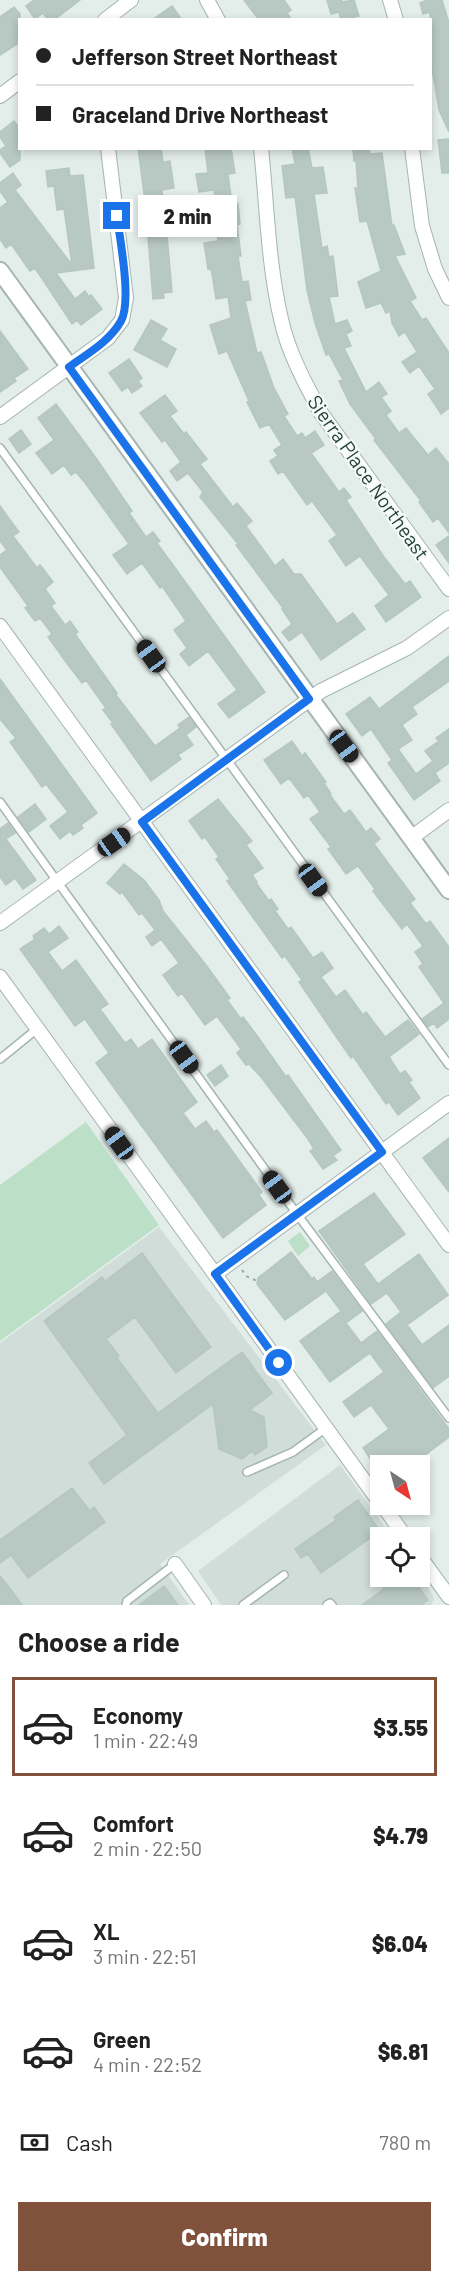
<!DOCTYPE html>
<html lang="en">
<head>
<meta charset="utf-8">
<style>
  :root { --surface:#fff; --page:#f6f6f6; --text:#222; --muted:#767676; --line:#e0e0e0; --accent:#80513b }
  body { margin:0; font-family:Barlow,sans-serif; background:var(--page); color:var(--text); height:100vh; display:flex; flex-direction:column; font-size:22px; white-space:nowrap }
  * { box-sizing:border-box; margin:0 }
  p { font-size:20px; color:var(--muted) }
  .icon { flex:none; width:33px; height:33px; fill:none; stroke:currentColor; stroke-width:2; stroke-linecap:round; stroke-linejoin:round }
  .map { position:relative; height:1605px; overflow:hidden }
  .sheet { display:flex; flex-direction:column; background:var(--surface); flex:1 }
  .sheet>* { flex:none }
  .banner { position:absolute; left:18px; top:18px; width:414px; height:132px; border-radius:0px; box-shadow:0 3px 9px #0003; display:grid; align-content:center; height:132px; padding:0 18px; background:var(--surface) }
  .needle { width:39px; rotate:144deg }
  .buttons { position:absolute; left:370px; top:1455px; display:grid; gap:12px }
  .buttons a { display:grid; place-items:center; width:60px; height:60px; border-radius:0px; background:var(--surface); box-shadow:0 3px 9px #0003; font-size:30px }
  .end { position:absolute; width:27px; height:27px; margin:-14px; border:8px solid #1a73e8; background:#fff; box-shadow:0 0 0 3px #fff }
  .from { border-radius:50% }
  .bubble { position:absolute; height:42px; border-radius:0px; background:var(--surface); box-shadow:0 3px 9px #0003; font-size:20px; font-weight:800; line-height:42px; text-align:center }
  .car { position:absolute; width:18px; height:36px; margin:-18px -9px; border-radius:8px; box-shadow:0 0 4px 2px #0007; background:linear-gradient(#222 24%,#8ab4d8 0 40%,#222 0 76%,#8ab4d8 0 86%,#222 0) }
  .banner b { display:flex; align-items:center; gap:21px; height:57px; font-size:22px }
  .banner b+b { border-top:2px solid var(--line) }
  .banner i { width:15px; height:15px; background:var(--text) }
  ul { padding:0; list-style:none }
  li { display:flex; align-items:center; gap:18px; height:99px; margin:0 12px 9px; padding:0 6px; border:3px solid transparent; border-radius:0px }
  li div { flex:1 }
  li b { display:block; font-size:22px }
  li em { font-style:normal; font-weight:800 }
  li.current { border-color:var(--accent) }
  li>.icon { width:54px; height:54px; stroke-width:1.5 }
  h2 { padding:0 18px; font-size:27px; line-height:72px }
  .pay { display:flex; align-items:center; gap:15px; height:66px; padding:0 18px; font-size:22px }
  .pay p { margin-inline-start:auto }
  .primary-button { display:flex; gap:12px; margin-top:auto; padding:12px 18px }
  .primary-button a { flex:1; height:69px; border-radius:0px; background:var(--accent); color:#fff; font-size:24px; font-weight:800; line-height:69px; text-align:center }
  .map>svg:first-child { display:block }
  .built { fill:#d1ddd9 }
  .green { fill:#bcdfc7 }
  .building { fill:#b8c8c3; stroke:#b5c7c1; stroke-width:1.5 }
  .lines { fill:none; stroke-linecap:round; stroke-linejoin:round }
  .service-casing { stroke:#a5b5b1; stroke-width:10 }
  .minor-casing { stroke:#a5b5b1; stroke-width:16 }
  .tertiary-casing { stroke:#a5b5b1; stroke-width:20 }
  .path { stroke:#83b2a6; stroke-width:2; stroke-dasharray:3 4.5; stroke-linecap:butt }
  .service { stroke:#fff; stroke-width:7 }
  .minor { stroke:#fff; stroke-width:14 }
  .tertiary { stroke:#fff; stroke-width:16 }
  .route { stroke:#1a73e8; stroke-width:8 }
  .labels { text-anchor:middle; dominant-baseline:central; stroke-width:4.5; stroke-linejoin:round; paint-order:stroke }
  .street-label { font-size:20px; fill:#223f39; stroke:#f4faf7 }
</style>
</head>
<body>
<div class="map">
<svg width="449" height="1605" viewBox="0 0 449 1605">
  <rect width="100%" height="100%" fill="#e3ede9"/>
  <path class="built" d="M159,1227L326,1445L160,1564L189,1605H0V1343Z
    M340,1465L392,1537L381,1538V1576H420L431,1592L434,1599L431,1605H221L198,1571Z"/>
  <path class="green" d="M86,1122L159,1225L0,1341V1185Z
    M300,1232L310,1246L298,1256L288,1241Z"/>
  <path class="building" d="M34,0H80L54,20H48L43,13L35,19L26,6Z
    M244,0H284L291,10L287,13L292,20H259Z
    M327,0H342V2L354,0L359,16L341,20L339,12L331,14Z
    M428,0H442L449,23V132L439,110L432,69L430,12L423,14L420,3Z
    M172,6L182,20H152Z
    M14,7L20,14V42L0,55V17Z
    M14,121L20,129V160L10,167L0,153V150L6,146L0,137V132Z
    M449,139V173H442L438,140Z
    M138,148H161L163,162L170,161L174,188L162,190L165,214L147,216Z
    M205,148H231L235,173L228,174L232,204H238L240,224L237,225L241,256H238L242,282L248,281L251,300L245,301L257,353L261,352L274,388L288,414L284,416L297,436L302,433L305,438L315,431L324,445L311,453L339,492L344,488L351,497L346,500L384,557L405,584L410,581L421,597L386,622L375,606L389,595L360,556L346,566L329,541L337,535L312,501L307,505L283,471L278,474L270,461L278,456L274,450L282,445L269,424L260,428L247,402L249,401L227,351L219,354L210,325L231,318L228,297L216,299L211,268L208,269L204,243L218,241L217,232H219L214,190L199,192L196,174L208,173Z
    M292,148H308L312,168L323,167L327,193L314,194L322,248L327,246L329,257L333,256L338,296L329,297L335,324L347,320L352,331L346,334L351,346L344,348L366,392L379,382L387,394L381,397L391,411L386,415L399,433L406,428L428,455L436,448L449,464V533L438,518L433,522L419,502L421,501L374,440L376,439L350,404L339,381L343,380L329,354L326,355L315,323L307,290L295,197L286,198L282,166L295,164Z
    M369,148L370,154L382,153L392,226L394,225L405,254L395,256L416,298L410,301L422,320L426,318L449,353V408L441,414L428,394L435,389L419,366L410,373L402,362L417,352L405,332L399,336L392,323L390,311L386,313L381,303L366,308L358,282L381,271L367,221L360,222L355,188H358L356,161H354L353,150Z
    M69,168L70,176L83,175L94,268L56,273L75,299L85,291L89,297L91,295L102,309L81,325L77,320L72,324L35,268L30,271L11,244L6,248L0,239V208L8,202L0,191V183L13,173L21,185L15,190L72,265L64,209L57,210L54,186L48,187L46,171Z
    M167,235L172,292L163,293L164,298L153,299L148,237Z
    M151,320L167,329L160,340L176,349L167,367L134,350Z
    M0,331L28,369L14,378L16,381L0,392Z
    M129,359L142,378L138,381L142,386L132,393L128,387L122,391L109,373Z
    M165,395L177,411L170,416L184,434L186,432L207,459L200,464L233,507L237,503L252,521L246,526L275,566L283,559L294,574H301L337,624L353,613L365,629L321,660L302,632L289,641L282,632L292,624L282,609L283,608L236,545L238,544L200,497L203,492L188,473L177,481L170,471L181,462L165,440L162,442L140,413Z
    M56,404L96,458L132,511L129,513L146,537L153,532L160,541L157,543L265,692L229,718L218,704L237,690L208,651L189,666L180,654L187,648L174,630L186,621L162,586L160,588L142,563L127,574L113,555L129,544L86,484L76,472L71,475L64,465L52,474L36,453L54,440L38,418Z
    M21,430L31,444L19,453L9,439Z
    M0,506L19,532L13,536L37,568L40,565L53,582L45,589L55,603L51,606L65,625L70,621L78,632L75,634L117,693L116,695L155,746L180,728L178,725L189,717L196,727L186,735L193,745L178,755L181,759L151,781L111,724L113,723L103,710L106,708L86,680L82,683L66,662L48,637L52,634L40,618L35,621L25,608L28,606L0,567V555L7,550L0,541Z
    M449,536V563L436,545Z
    M449,656V681L412,707L417,714L402,725L412,740L398,749L416,774L433,761L425,751L439,741L436,738L449,729V763L435,773L440,781L414,800L388,763L392,760L371,729L362,736L346,714L370,697L379,709Z
    M0,679L97,813L81,825L83,828L73,835L70,831L60,839L50,826L68,812L46,784L42,787L10,742L16,738L0,719Z
    M292,741L302,756L305,753L326,782L324,783L331,794L330,795L344,814L350,810L366,832L371,828L380,839L374,844L415,899L410,903L426,924L430,921L449,947V1019L437,1028L434,1023L428,1027L422,1019L444,1003L419,967L423,964L415,952L423,946L407,924L402,929L373,891L375,889L358,866L346,874L328,849L331,847L310,819L320,812L308,795L304,798L289,778L281,784L264,760Z
    M218,799L252,841L246,845L263,868L252,875L257,882L256,883L269,901L271,899L278,909L275,911L288,929L291,927L313,958L322,952L333,968L321,977L336,997L345,990L363,1015L366,1012L385,1037L408,1020L419,1034L389,1057L400,1074L405,1071L412,1080L409,1082L420,1098L398,1115L389,1102L386,1104L353,1056L351,1058L335,1035L299,982L302,980L285,956L282,958L227,881L230,879L216,859L219,857L205,837L202,839L189,821Z
    M35,804L46,819L29,832L18,817Z
    M8,823L15,833L6,839L36,880L23,889L15,878L6,885L0,877V829Z
    M124,864L144,880L159,900L163,911L206,965L230,998L227,1000L241,1019L243,1017L258,1037L286,1077L288,1075L341,1150L333,1156L337,1160L323,1169L310,1151L314,1149L308,1139L261,1077L249,1064L246,1065L237,1053L241,1049L217,1016L205,1025L182,993L178,996L163,975L179,963L161,939L152,946L146,937L155,930L142,913L139,915L122,892L120,894L107,883Z
    M59,926L68,938L48,952L62,971L76,960L108,1004L100,1009L125,1043L131,1039L138,1049L152,1039L197,1102L183,1113L195,1129L206,1121L214,1132L217,1130L262,1192L259,1195L266,1205L223,1238L96,1063L109,1053L85,1019L75,1026L20,949L35,939L33,936L44,928L49,934Z
    M221,1065L228,1076L215,1086L207,1075Z
    M449,1138V1192L423,1158Z
    M374,1193L405,1234L363,1264L378,1284L419,1254L448,1295L407,1325L422,1345L449,1325V1376L433,1388L386,1324L401,1312L387,1293L371,1304L319,1231Z
    M291,1252L312,1279L314,1277L317,1282L332,1271L362,1311L346,1323L361,1343L377,1331L449,1429V1437L410,1466H375L363,1448L389,1429L371,1405L354,1417L343,1402L384,1372L370,1353L330,1382L300,1341L341,1311L326,1291L285,1320L257,1284L258,1278Z
    M142,1253L211,1347L176,1373L135,1317L106,1339L119,1356L117,1358L158,1413L242,1352L272,1393L250,1410L264,1417L267,1447L255,1455L252,1451L242,1459L219,1449L213,1404L104,1484L89,1463L127,1435L44,1321L102,1277L105,1281Z
    M72,1488L90,1511L94,1507L105,1522L28,1578L11,1555L0,1563V1540Z
    M358,1500L380,1531L321,1573L308,1554L301,1558L295,1549L336,1520L334,1517Z
    M0,1576L9,1587L22,1605H0Z
    M374,1576H411L428,1600L421,1605H362L384,1589Z
    M164,1586L178,1605H139Z"/>
  <g class="lines">
    <defs>
      <path id="service" d="M0,448L449,1065
        M0,802L297,1214L449,1418
        M0,1059L37,1029
        M247,1472L293,1452L326,1428
        M126,1605L127,1601L175,1564
        M243,1605L284,1575
        M327,1605L330,1603L332,1605"/>
      <path id="minor" d="M207,0L218,20
        M390,0L396,20
        M105,20L131,0
        M0,96L20,81
        M261,148C267,205 268,264 281,319C288,352 305,383 321,413L449,589
        M412,148L422,226L435,269L449,298
        M0,417L108,338L122,320L126,298L108,148
        M0,626L449,1245
        M411,838L449,810
        M0,923L321,691L407,648L449,618
        M0,977L381,1504
        M215,1274L449,1103
        M382,1504L406,1538
        M420,1557L449,1597
        M175,1564L204,1605"/>
      <path id="tertiary" d="M0,271L449,890"/>
    </defs>
    <use href="#service" class="service-casing"/>
    <use href="#minor" class="minor-casing"/>
    <use href="#tertiary" class="tertiary-casing"/>
    <path class="path" d="M242,1270L246,1276L257,1281"/>
    <use href="#service" class="service"/>
    <use href="#minor" class="minor"/>
    <use href="#tertiary" class="tertiary"/>
  </g>
  <g class="lines">
    <path class="route" d="M117,216C120,240 132,302 121,321C110,341 87,354 69,367L309,699L142,822L382,1152L215,1274L279,1363"/>
  </g>
  <g class="labels">
    <g class="street-label">
      <text transform="translate(369 477) rotate(55)">Sierra Place Northeast</text>
    </g>
  </g>
</svg>
<div class="buttons">
<a><svg class="needle" viewBox="-14 -14 28 28"><path d="M0-13l5 13h-10z" fill="#e53935"/><path d="M0 13l5-13h-10z" fill="#767676"/></svg></a>
<a><svg class="icon" aria-label="locate" viewBox="0 0 24 24"><circle cx="12" cy="12" r="6"/><path d="M12 2v4M12 18v4M2 12h4M18 12h4"/></svg></a>
</div>
<i class="end from" style="left:279px;top:1363px"></i>
<i class="end" style="left:117px;top:216px"></i>
<div class="bubble" style="left:138px;top:195px;width:99px">2 min</div>
<i class="car" style="left:151px;top:656px;rotate:324deg"></i>
<i class="car" style="left:344px;top:746px;rotate:144deg"></i>
<i class="car" style="left:114px;top:842px;rotate:55deg"></i>
<i class="car" style="left:313px;top:880px;rotate:144deg"></i>
<i class="car" style="left:184px;top:1057px;rotate:144deg"></i>
<i class="car" style="left:119px;top:1143px;rotate:324deg"></i>
<i class="car" style="left:277px;top:1187px;rotate:324deg"></i>
<div class="banner">
<b><i class="from"></i>Jefferson Street Northeast</b>
<b><i></i>Graceland Drive Northeast</b>
</div>
</div>
<section class="sheet">
<h2>Choose a ride</h2>
<ul>
<li class="current"><svg class="icon" aria-label="car" viewBox="0 0 24 24"><path d="M5 17H2v-5l4-1 3-4h7l3 4 3 1v5h-3M9 17h6M6 11h13"/><circle cx="7" cy="17" r="2"/><circle cx="17" cy="17" r="2"/></svg><div><b>Economy</b><p>1 min · 22:49</p></div><em>$3.55</em></li>
<li><svg class="icon" aria-label="car" viewBox="0 0 24 24"><path d="M5 17H2v-5l4-1 3-4h7l3 4 3 1v5h-3M9 17h6M6 11h13"/><circle cx="7" cy="17" r="2"/><circle cx="17" cy="17" r="2"/></svg><div><b>Comfort</b><p>2 min · 22:50</p></div><em>$4.79</em></li>
<li><svg class="icon" aria-label="car" viewBox="0 0 24 24"><path d="M5 17H2v-5l4-1 3-4h7l3 4 3 1v5h-3M9 17h6M6 11h13"/><circle cx="7" cy="17" r="2"/><circle cx="17" cy="17" r="2"/></svg><div><b>XL</b><p>3 min · 22:51</p></div><em>$6.04</em></li>
<li><svg class="icon" aria-label="car" viewBox="0 0 24 24"><path d="M5 17H2v-5l4-1 3-4h7l3 4 3 1v5h-3M9 17h6M6 11h13"/><circle cx="7" cy="17" r="2"/><circle cx="17" cy="17" r="2"/></svg><div><b>Green</b><p>4 min · 22:52</p></div><em>$6.81</em></li>
</ul>
<div class="pay"><svg class="icon" aria-label="cash" viewBox="0 0 24 24"><path d="M3 7h18v10H3z"/><circle cx="12" cy="12" r="2"/></svg>Cash<p>780 m</p></div>
<div class="primary-button"><a>Confirm</a></div>
</section>
</body>
</html>
